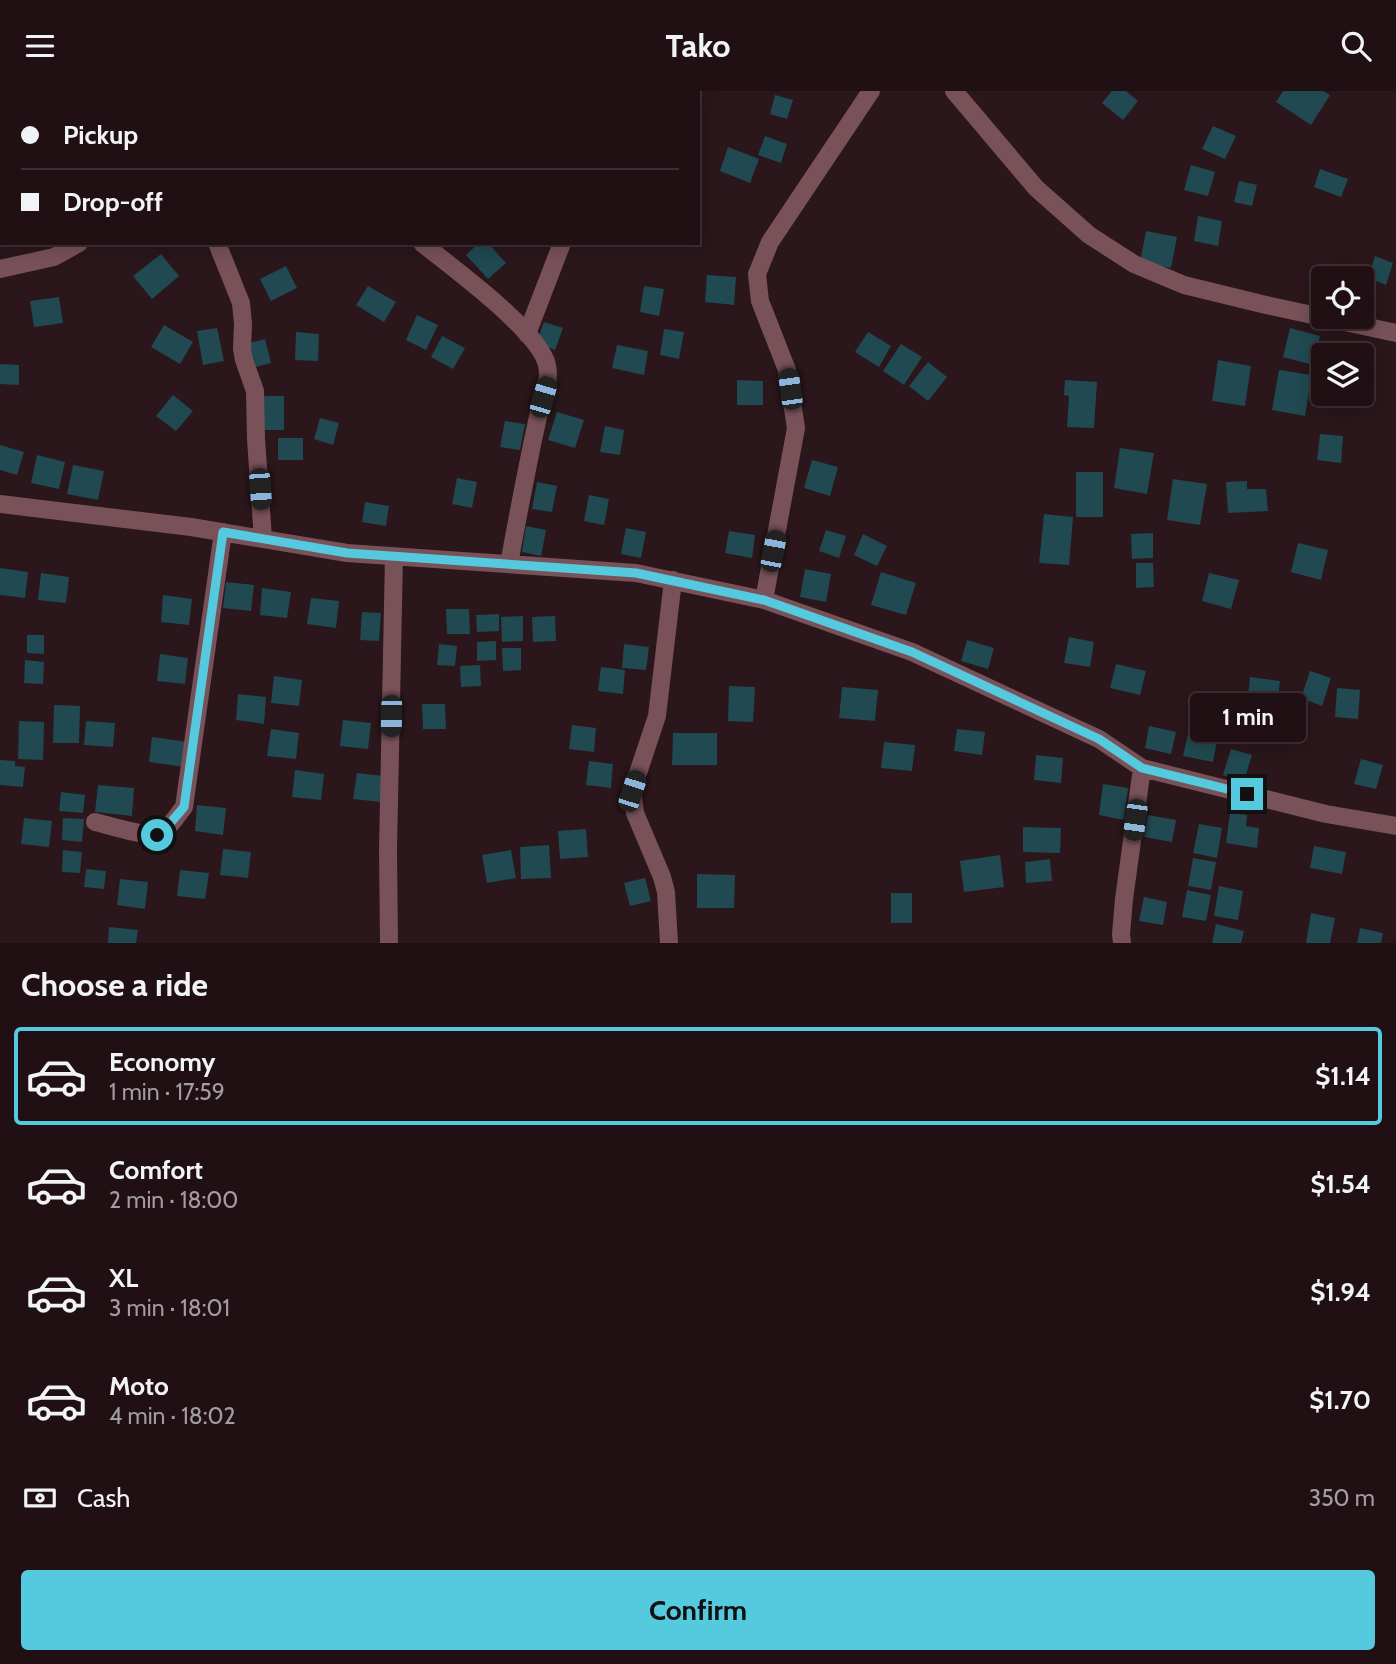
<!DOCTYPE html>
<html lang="en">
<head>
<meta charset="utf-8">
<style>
  :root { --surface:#201014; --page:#28191d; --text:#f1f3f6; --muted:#a29da0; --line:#3d3034; --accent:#55cadf }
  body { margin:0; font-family:Cabin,sans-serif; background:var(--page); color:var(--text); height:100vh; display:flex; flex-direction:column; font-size:26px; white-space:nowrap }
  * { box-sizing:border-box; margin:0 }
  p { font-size:23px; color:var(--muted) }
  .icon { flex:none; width:38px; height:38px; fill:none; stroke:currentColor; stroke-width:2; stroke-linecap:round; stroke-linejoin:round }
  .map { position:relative; height:852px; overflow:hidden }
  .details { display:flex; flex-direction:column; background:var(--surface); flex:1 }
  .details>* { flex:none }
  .top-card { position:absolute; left:0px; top:0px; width:700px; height:154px; box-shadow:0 4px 18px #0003,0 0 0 2px var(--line); display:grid; align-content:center; height:154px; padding:0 21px; background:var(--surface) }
  .tools { position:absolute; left:1311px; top:175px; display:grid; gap:14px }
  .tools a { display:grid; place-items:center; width:63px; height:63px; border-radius:7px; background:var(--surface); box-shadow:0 4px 18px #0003,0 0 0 2px var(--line); font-size:35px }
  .end { position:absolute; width:32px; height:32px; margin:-16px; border:9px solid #55cadf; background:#111; box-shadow:0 0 0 4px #111 }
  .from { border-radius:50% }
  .bubble { position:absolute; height:49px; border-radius:7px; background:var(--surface); box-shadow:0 4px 18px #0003,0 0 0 2px var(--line); font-size:23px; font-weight:700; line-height:49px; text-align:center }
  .car { position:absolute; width:21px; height:42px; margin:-21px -10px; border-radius:9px; box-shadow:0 0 5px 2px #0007; background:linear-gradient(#222 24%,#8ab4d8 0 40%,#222 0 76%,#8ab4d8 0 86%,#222 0) }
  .top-card b { display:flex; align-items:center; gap:24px; height:66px; font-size:26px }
  .top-card b+b { border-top:2px solid var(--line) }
  .top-card i { width:18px; height:18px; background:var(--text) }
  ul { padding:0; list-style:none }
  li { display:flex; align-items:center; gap:21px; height:98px; margin:0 14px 10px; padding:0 7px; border:4px solid transparent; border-radius:7px }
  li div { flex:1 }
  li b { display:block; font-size:26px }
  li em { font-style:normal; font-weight:700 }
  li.active { border-color:var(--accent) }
  li>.icon { width:63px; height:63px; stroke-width:1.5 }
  h2 { padding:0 21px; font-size:32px; line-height:84px }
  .pay { display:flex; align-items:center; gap:18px; height:77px; padding:0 21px; font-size:26px }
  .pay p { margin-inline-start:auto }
  .action { display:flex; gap:14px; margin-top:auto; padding:14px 21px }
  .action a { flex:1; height:80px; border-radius:7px; background:var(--accent); color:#111; font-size:28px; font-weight:700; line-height:80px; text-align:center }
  header { display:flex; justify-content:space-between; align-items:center; height:91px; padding:0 21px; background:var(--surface); font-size:32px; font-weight:700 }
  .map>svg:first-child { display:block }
  .building { fill:#204951 }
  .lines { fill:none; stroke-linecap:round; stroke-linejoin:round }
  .minor { stroke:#785159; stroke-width:18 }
  .route { stroke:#55cadf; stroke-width:9 }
</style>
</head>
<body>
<header><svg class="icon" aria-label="menu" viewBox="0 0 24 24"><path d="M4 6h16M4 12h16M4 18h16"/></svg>Tako<svg class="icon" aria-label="search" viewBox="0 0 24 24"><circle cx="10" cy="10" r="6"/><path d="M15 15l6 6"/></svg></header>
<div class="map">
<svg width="1396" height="852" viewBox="0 0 1396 852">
  <rect width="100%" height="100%" fill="#2a161b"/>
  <path class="building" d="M1112,0H1126L1138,10L1123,29L1102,12Z
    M1283,0H1323L1330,4L1311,34L1276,11Z
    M775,4L793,9L787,28L770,23Z
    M1213,35L1236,45L1225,68L1202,58Z
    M765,45L787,53L781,72L758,64Z
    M728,56L759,68L750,92L720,80Z
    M1191,74L1215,81L1208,105L1184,99Z
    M1320,78L1348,88L1341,106L1314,96Z
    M1239,90L1257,94L1252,115L1234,111Z
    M1198,125L1222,130L1218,155L1194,150Z
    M1146,140L1177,146L1171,177L1140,171Z
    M479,152H488L506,172L488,188L466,164Z
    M161,163L179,185L152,208L133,185Z
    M1375,165L1393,172L1386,194L1368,187Z
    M286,175L297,197L271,210L260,188Z
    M707,184L736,186L734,214L705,211Z
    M368,195L396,211L384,231L356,214Z
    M644,195L664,198L659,225L640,221Z
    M59,206L63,232L34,236L30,210Z
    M417,224L438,234L426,259L406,249Z
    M544,231L563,237L555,259L536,252Z
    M164,234L193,251L180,273L151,256Z
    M217,237L224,270L203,274L197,240Z
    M1290,237L1320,245L1313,274L1283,266Z
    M664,238L684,241L679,268L660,264Z
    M296,241L319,243L318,270L295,269Z
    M868,241L891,255L879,276L855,261Z
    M442,245L465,257L453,278L431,266Z
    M265,248L271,272L248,278L242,254Z
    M901,253L922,266L904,294L883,280Z
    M617,254L648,260L644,284L612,277Z
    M1218,269L1251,275L1245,315L1212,310Z
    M928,271L947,286L928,310L909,295Z
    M0,273L19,274V294L0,293Z
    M1279,279L1312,284L1305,325L1272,319Z
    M737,289L763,290V314H737Z
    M1065,289L1097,291L1094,337L1067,336L1069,305L1064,304Z
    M173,304L193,320L176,340L156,325Z
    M259,305H284V339H259Z
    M557,321L584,329L575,357L548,349Z
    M320,327L339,332L333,354L314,348Z
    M505,330L525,333L520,359L500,356Z
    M605,335L624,339L620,364L600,361Z
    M1320,343L1343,345L1341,372L1317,369Z
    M278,347H303V369H278Z
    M0,354L24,361L17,384L0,379Z
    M1120,357L1154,362L1147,403L1114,397Z
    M37,364L65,371L59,398L31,392Z
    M812,369L838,376L830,405L804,397Z
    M73,374L104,380L98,409L67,403Z
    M1076,381H1103V426H1076Z
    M457,387L477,391L472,417L452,413Z
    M1173,388L1207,393L1200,434L1167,429Z
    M1247,390V398H1266L1268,420L1228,422L1226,391Z
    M537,391L557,395L552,421L532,418Z
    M589,404L609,408L604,434L584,430Z
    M365,411L389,415L386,435L362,431Z
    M1044,423L1073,426L1069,474L1039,472Z
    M526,435L546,439L541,465L522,461Z
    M626,437L646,441L641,467L621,463Z
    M826,439L846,445L839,467L819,460Z
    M729,440L755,444L752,467L725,462Z
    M1153,442V467L1132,468L1131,443Z
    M863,443L887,455L877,475L854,464Z
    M1298,452L1328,459L1321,489L1291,481Z
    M1136,472H1153L1154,496L1136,497Z
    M0,477L28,481L25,507L0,504Z
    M805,478L831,483L826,511L800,506Z
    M881,481L916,492L906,524L871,514Z
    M41,482L69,486L66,512L38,509Z
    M1209,482L1239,489L1231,518L1202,510Z
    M226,491L254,494L251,520L223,517Z
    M262,497L291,501L287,527L260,524Z
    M163,504L192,508L189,534L161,531Z
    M311,507L339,510L336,537L307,533Z
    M446,518H469L470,543H447Z
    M362,521L381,522L379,550L360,549Z
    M499,523V540L477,541L476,524Z
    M523,525V550L502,551L501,526Z
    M555,525L556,550L533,551L532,526Z
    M27,544H44V563L27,562Z
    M1069,546L1094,551L1090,576L1064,572Z
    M967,549L994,557L988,578L961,570Z
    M496,550V569L477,570V551Z
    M439,553L457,555L455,575L437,574Z
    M624,553L649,556L646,579L622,577Z
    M502,557H521V579L503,580Z
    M160,563L188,567L185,593L157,590Z
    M25,569L44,571L43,593L24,592Z
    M1116,573L1146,580L1140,604L1110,597Z
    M480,574L481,595L461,596L460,575Z
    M601,576L625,579L623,603L598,600Z
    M1310,580L1331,587L1322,615L1301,607Z
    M274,585L302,589L299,615L271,612Z
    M1250,586L1280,590L1277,617L1247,614Z
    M729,595L755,596L753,631L728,630Z
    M842,596L878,599L875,630L839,627Z
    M1337,597L1360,599L1358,628L1335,626Z
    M238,603L266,606L264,633L236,629Z
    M422,613H445L446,638H423Z
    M54,614L80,615L79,652H53Z
    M343,629L371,632L368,658L340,655Z
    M19,630L44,631L43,669L18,668Z
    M86,630L115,632L113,656L84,654Z
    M572,634L596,637L594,661L569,658Z
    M1149,635L1176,641L1171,663L1145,657Z
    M271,638L299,642L296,668L267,665Z
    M957,638L985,641L982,664L954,660Z
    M673,642H717V674H672Z
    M1188,643L1217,649L1213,671L1183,665Z
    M152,646L188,651L185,676L149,671Z
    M884,651L915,654L912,680L881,677Z
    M1231,658L1252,664L1244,690L1223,684Z
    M1036,664L1063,667L1061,692L1034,689Z
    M1361,668L1383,674L1376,698L1354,693Z
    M0,669L15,670V675L25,676L23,696L0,694Z
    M589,670L613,673L611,697L586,694Z
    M295,679L324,683L321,709L292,706Z
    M357,682L384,685L382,711L353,708Z
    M1103,693L1128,697L1124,729L1099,724Z
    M98,694L134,697L132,725L95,721Z
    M61,701L85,704L83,722L59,720Z
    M197,714L226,717L223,744L195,740Z
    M1230,722L1247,724L1246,735L1259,737L1257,757L1226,752Z
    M1148,724L1176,729L1172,751L1144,746Z
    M24,727L52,730L49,756L21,753Z
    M63,727L84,728L82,751L62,749Z
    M1199,733L1222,737L1217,767L1193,762Z
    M1023,736L1061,737L1060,762L1023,761Z
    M586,738L588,766L560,768L558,740Z
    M549,754L551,787L521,788L520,756Z
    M1314,755L1346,761L1342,783L1310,777Z
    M223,758L251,761L248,787L220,784Z
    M63,759L82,761L80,782L62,781Z
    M511,759L516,787L487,792L482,764Z
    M1000,764L1004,796L964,801L960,770Z
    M1193,767L1216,771L1211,799L1188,795Z
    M1050,768L1052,790L1026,792L1025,771Z
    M86,778L106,780L104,798L84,796Z
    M180,779L209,782L205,808L177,805Z
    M697,783L735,784L734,817H697Z
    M645,787L651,810L630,815L624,792Z
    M120,788L148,791L145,818L117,814Z
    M1219,795L1243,800L1238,829L1214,825Z
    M1187,799L1211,804L1206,830L1182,826Z
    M891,802H912V832H891Z
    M1144,806L1167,811L1163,834L1139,830Z
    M1311,822L1335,827L1330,852H1306Z
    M1216,833L1244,840L1241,852H1212Z
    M109,836L138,839L136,852H108Z
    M1360,837L1383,842L1381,852H1357Z"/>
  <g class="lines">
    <path class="minor" d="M269,0L270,2
      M954,0L1036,97L1089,144L1134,173L1184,194L1266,214L1396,242
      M303,2L305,0
      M624,2V0
      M217,152L241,212L243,233L242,258L244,269L255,300L256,348L263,448
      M422,152C451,176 540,240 547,274C551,292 541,309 538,326C527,375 518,424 509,473
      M0,178L54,166L79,152
      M527,243L562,152
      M0,413L191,436L347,462L636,482L764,509L912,561L1099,648L1142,677L1326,723L1396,735
      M764,509L796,337L787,279L760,210L757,183L770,151L871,0
      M95,731C108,734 146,746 156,743C168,741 177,724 184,716L223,441
      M389,852L388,759L394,465
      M669,852L666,801L662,786L635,722L632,700L657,625L673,489
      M1122,852L1121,843L1124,808L1142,677"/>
  </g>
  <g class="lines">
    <path class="route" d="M157,744L166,737L184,716L223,441L347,462L636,482L764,509L912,561L1099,648L1142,677L1247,703"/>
  </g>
</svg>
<div class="tools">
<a><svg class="icon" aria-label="locate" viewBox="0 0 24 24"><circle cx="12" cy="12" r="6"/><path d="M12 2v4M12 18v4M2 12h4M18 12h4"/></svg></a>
<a><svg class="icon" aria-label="layers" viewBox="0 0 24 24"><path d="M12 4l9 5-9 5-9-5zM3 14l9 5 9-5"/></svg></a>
</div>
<i class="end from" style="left:157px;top:744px"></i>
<i class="end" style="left:1247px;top:703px"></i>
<div class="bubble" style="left:1190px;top:602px;width:116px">1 min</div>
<i class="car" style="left:790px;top:298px;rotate:352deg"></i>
<i class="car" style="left:543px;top:306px;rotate:16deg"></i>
<i class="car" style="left:260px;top:398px;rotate:176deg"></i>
<i class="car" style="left:773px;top:460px;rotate:11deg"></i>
<i class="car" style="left:391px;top:625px;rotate:181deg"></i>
<i class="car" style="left:632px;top:700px;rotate:18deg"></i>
<i class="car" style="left:1135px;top:729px;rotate:188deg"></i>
<div class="top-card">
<b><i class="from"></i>Pickup</b>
<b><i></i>Drop-off</b>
</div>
</div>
<section class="details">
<h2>Choose a ride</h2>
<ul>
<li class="active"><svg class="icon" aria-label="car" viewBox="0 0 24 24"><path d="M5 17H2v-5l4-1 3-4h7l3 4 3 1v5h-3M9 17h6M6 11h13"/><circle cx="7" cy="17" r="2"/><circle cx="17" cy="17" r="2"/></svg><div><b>Economy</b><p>1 min · 17:59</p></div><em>$1.14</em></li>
<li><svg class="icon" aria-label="car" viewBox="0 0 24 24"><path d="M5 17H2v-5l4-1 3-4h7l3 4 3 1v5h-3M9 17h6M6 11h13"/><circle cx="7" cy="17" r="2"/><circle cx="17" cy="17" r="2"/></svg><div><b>Comfort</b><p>2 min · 18:00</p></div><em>$1.54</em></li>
<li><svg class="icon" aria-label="car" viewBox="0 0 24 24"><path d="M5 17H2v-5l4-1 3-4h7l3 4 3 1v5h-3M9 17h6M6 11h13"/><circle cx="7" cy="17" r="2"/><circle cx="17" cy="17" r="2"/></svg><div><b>XL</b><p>3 min · 18:01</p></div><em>$1.94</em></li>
<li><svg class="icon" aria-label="car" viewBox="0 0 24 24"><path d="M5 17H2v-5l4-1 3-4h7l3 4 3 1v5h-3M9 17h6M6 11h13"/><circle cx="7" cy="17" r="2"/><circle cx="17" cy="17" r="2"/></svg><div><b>Moto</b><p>4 min · 18:02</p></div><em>$1.70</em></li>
</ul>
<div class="pay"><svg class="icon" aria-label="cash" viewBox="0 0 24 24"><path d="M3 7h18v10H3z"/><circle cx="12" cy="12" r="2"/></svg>Cash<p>350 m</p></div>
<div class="action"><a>Confirm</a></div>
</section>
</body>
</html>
